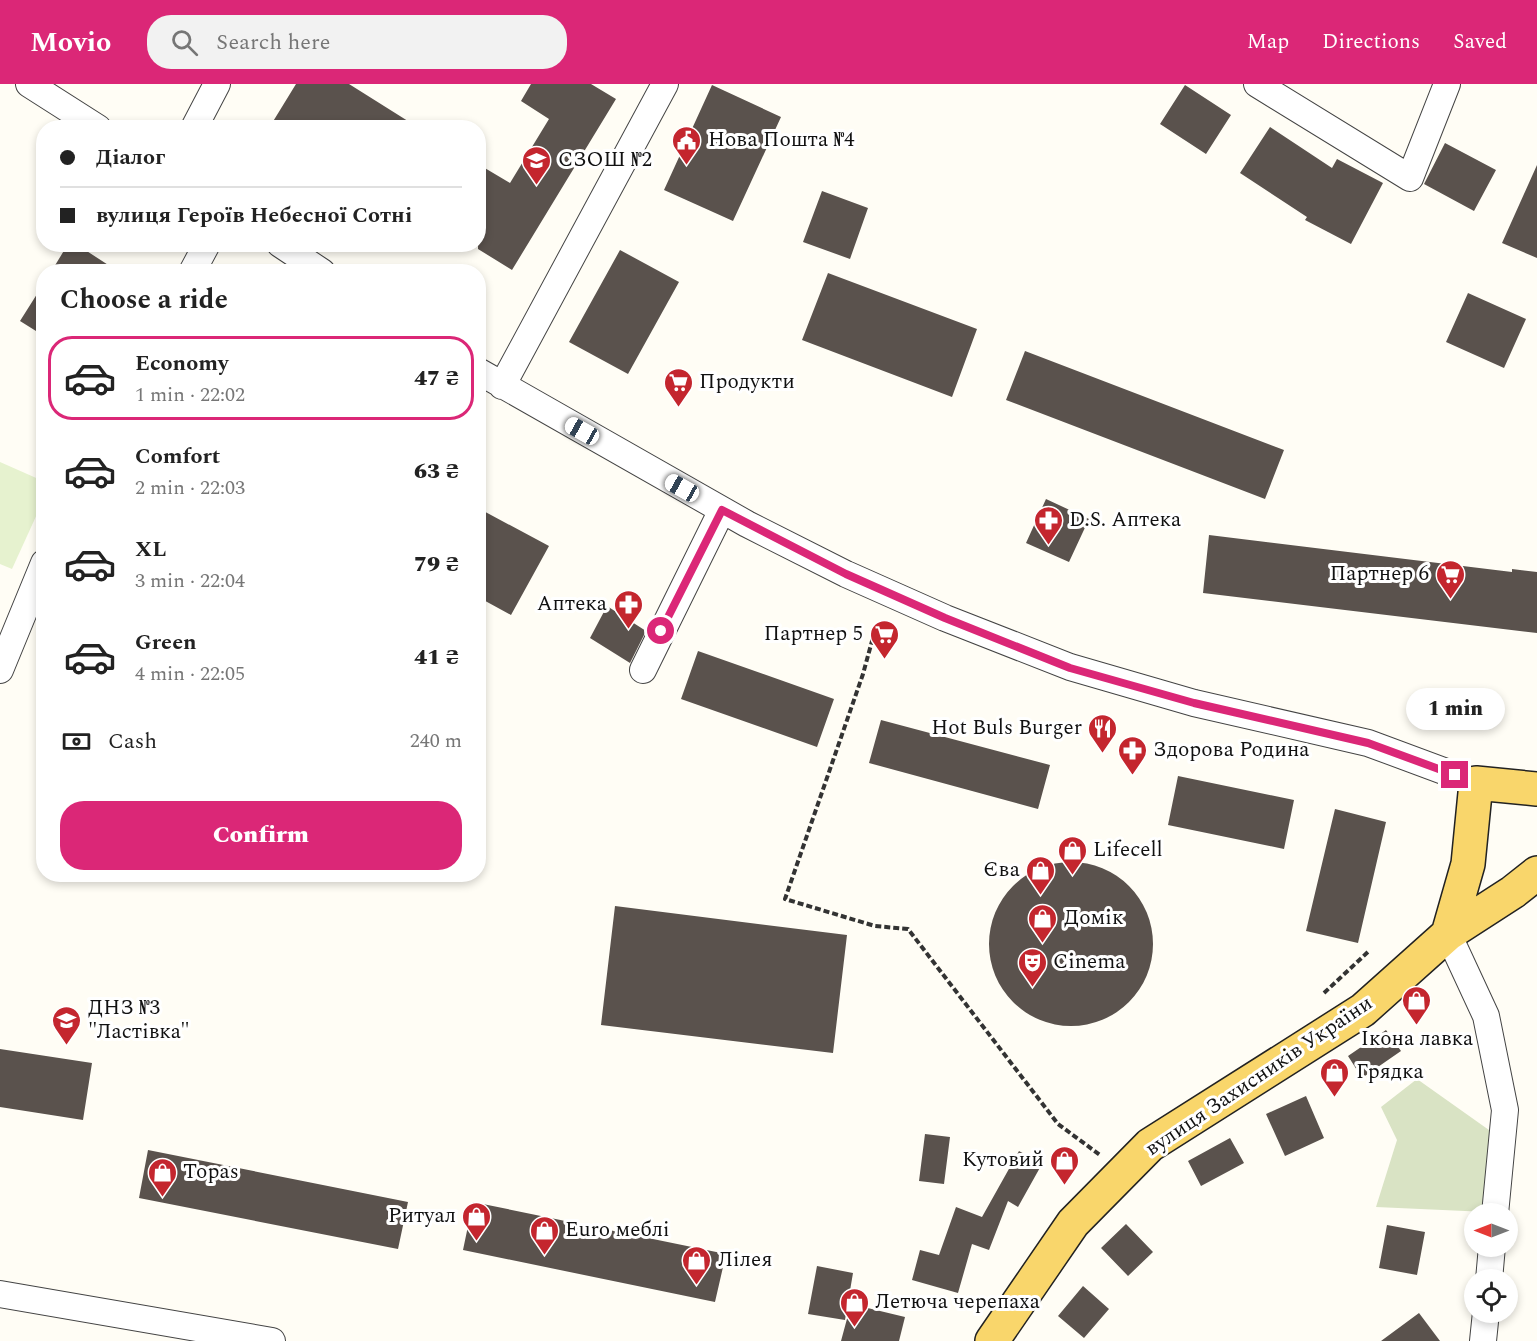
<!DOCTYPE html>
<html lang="en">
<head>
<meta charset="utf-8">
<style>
  :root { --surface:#fff; --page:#f2f2f2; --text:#222; --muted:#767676; --line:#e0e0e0; --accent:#db2777 }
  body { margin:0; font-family:Spectral,serif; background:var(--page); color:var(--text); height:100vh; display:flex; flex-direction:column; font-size:22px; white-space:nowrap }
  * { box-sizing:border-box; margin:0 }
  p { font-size:20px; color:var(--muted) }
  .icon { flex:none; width:33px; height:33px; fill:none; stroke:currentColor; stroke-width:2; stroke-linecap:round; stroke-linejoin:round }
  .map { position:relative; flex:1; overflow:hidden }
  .side { position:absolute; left:36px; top:180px; width:450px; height:618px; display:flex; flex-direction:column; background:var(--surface); border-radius:24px; box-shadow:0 3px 9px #0003 }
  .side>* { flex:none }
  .guide { position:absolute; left:36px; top:36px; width:450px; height:132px; border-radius:24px; box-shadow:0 3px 9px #0003; display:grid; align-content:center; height:132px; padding:0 24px; background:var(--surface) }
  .needle { width:39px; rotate:270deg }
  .tools { position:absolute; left:1464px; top:1119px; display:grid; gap:12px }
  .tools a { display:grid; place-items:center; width:54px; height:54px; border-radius:50%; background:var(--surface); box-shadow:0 3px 9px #0003; font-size:30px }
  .end { position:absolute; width:27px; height:27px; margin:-14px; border:8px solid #db2777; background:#fff; box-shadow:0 0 0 3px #fff }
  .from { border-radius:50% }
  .bubble { position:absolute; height:42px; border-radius:21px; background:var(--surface); box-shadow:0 3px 9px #0003; font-size:20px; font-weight:800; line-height:42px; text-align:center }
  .car { position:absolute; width:18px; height:36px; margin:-18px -9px; border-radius:8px; box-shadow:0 0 4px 2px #0007; background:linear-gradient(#fff 24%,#345 0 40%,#fff 0 76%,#345 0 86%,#fff 0) }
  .guide b { display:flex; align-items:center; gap:21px; height:57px; font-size:22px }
  .guide b+b { border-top:2px solid var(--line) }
  .guide i { width:15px; height:15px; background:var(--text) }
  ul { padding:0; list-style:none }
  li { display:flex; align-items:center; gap:18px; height:84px; margin:0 12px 9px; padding:0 12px; border:3px solid transparent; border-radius:24px }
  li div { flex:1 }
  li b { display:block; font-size:22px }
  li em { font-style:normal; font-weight:800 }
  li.selected { border-color:var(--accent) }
  li>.icon { width:54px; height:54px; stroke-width:1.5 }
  h2 { padding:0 24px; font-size:27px; line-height:72px }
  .pay { display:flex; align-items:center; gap:15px; height:66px; padding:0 24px; font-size:22px }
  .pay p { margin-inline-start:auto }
  .cta { display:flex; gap:12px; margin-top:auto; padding:12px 24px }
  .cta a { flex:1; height:69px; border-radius:24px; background:var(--accent); color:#fff; font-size:24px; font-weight:800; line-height:69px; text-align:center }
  header { display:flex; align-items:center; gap:36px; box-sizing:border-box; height:84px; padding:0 30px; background:var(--accent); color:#fff }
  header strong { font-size:28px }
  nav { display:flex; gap:33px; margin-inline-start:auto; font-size:21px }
  .search { width:420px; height:54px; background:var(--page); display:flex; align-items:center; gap:15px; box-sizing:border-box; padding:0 21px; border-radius:24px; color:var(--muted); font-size:22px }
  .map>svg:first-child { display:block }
  .cemetery { fill:#d9e3c4 }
  .pitch { fill:#e6f2cf }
  .building { fill:#5a524d }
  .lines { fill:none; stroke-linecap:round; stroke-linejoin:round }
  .minor-casing { stroke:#444; stroke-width:28 }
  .major-casing { stroke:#222; stroke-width:36 }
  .path { stroke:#333; stroke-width:4; stroke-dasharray:6 3; stroke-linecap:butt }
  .minor { stroke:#fff; stroke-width:26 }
  .major { stroke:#f9d66b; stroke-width:33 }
  .route { stroke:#db2777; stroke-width:8 }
  .labels { text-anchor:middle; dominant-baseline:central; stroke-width:6; stroke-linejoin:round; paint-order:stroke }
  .poi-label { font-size:21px; fill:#111; stroke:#fff; text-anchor:start }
  .street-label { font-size:21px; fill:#111; stroke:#fff }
</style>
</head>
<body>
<header>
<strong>Movio</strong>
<div class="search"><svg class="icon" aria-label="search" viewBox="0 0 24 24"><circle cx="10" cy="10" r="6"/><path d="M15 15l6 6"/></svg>Search here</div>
<nav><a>Map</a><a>Directions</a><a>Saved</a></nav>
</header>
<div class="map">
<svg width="1537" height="1257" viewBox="0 0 1537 1257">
  <rect width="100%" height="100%" fill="#fffdf5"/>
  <path class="cemetery" d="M1417,995L1496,1051L1487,1128L1376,1123L1397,1056L1381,1023Z"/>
  <path class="pitch" d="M0,378L43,397V417L12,485L0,480Z"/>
  <path class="building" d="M296,0H349L419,44H269Z
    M531,0H591L616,15L512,186L478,165V80L510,99L549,35L521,17Z
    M712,1L781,33L733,137L664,106Z
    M1185,1L1231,31L1206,70L1160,40Z
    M1270,43L1332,84L1337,75L1383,99L1351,160L1305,136L1307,133L1240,89Z
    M1445,59L1496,86L1474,127L1424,100Z
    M1537,81V174L1502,159Z
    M822,107L868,124L850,175L803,158Z
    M68,160H76L119,188H51Z
    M620,166L679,198L628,290L569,258Z
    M828,189L977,245L952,313L802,256Z
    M44,199V252L20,237Z
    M1468,209L1526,235L1504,284L1446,258Z
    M1025,267L1284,366L1265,415L1006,316Z
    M1046,415L1089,435L1069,478L1026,459Z
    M478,424L549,462L511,531L478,513Z
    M1209,451L1512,488V485L1537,488V549L1203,509Z
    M607,522L646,547L630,579L590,554Z
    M698,567L834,615L817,663L681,615Z
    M881,636L1050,681L1038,725L869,679Z
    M1178,692L1294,716L1284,765L1168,741Z
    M1335,725L1386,738L1358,859L1306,847Z
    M989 860a82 82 0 1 1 164 0a82 82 0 1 1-164 0Z
    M615,822L847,851L833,969L601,941Z
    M1386,946L1401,967L1362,994L1348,972Z
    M0,965L92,979L83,1036L0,1023Z
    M1306,1012L1324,1054L1285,1072L1266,1030Z
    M925,1050L950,1053L944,1100L919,1097Z
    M1230,1054L1244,1079L1201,1102L1188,1077Z
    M148,1066L408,1118L398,1165L139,1114Z
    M1019,1067L1042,1080L1018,1123L1008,1117L989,1166L972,1160L958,1209L912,1196L920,1166L939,1171L956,1123L982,1133Z
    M473,1118L726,1170L715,1218L463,1166Z
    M1126,1140L1153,1168L1128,1192L1101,1164Z
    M1387,1141L1425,1148L1417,1191L1379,1184Z
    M817,1182L853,1189L845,1236L808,1230Z
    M1083,1202L1109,1225L1084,1254L1058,1232Z
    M851,1220L905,1233L899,1257H841Z
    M1419,1229L1440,1257H1381Z"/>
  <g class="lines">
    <defs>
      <path id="minor" d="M29,0L98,44
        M1257,0L1410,94L1447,0
        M194,44L217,0
        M280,160L322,188
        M192,188L207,160
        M478,287L747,440L846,490L945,534L1070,583L1194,619L1368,659L1476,699
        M502,302L665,0
        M0,586L44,479
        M643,586L722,426
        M1448,850L1486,932L1505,1026L1495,1130
        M1489,1196L1492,1162
        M0,1210L272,1257
        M1483,1257L1486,1228"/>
      <path id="major" d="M1448,850L1468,780L1476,699L1537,705
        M992,1257L1073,1139L1150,1061L1363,926L1448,850L1513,808L1537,789"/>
    </defs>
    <use href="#minor" class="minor-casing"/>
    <use href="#major" class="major-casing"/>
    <path class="path" d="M875,546L863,590L785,815L875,842L908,845L1058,1040L1100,1071
      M1324,909L1369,867"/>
    <use href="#minor" class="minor"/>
    <use href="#major" class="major"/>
  </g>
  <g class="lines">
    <path class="route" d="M661,547L722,426L846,490L945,534L1070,584L1194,619L1368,659L1455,691"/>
  </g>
  <defs>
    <symbol id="civic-pin" viewBox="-11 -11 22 30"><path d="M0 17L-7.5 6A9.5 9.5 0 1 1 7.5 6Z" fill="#c4262e" stroke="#fff"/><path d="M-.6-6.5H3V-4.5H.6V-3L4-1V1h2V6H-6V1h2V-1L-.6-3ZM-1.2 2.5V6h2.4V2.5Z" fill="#fff"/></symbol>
    <symbol id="school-pin" viewBox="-11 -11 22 30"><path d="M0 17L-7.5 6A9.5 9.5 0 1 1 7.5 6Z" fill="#c4262e" stroke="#fff"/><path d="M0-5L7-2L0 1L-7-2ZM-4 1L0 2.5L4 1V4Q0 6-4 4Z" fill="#fff"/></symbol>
    <symbol id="supermarket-pin" viewBox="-11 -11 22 30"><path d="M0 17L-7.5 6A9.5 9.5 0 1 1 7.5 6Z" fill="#c4262e" stroke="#fff"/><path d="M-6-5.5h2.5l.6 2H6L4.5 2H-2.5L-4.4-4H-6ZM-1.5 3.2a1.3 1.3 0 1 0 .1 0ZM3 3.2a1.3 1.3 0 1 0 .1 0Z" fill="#fff"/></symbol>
    <symbol id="pharmacy-pin" viewBox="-11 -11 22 30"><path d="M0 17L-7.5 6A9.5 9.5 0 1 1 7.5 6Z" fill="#c4262e" stroke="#fff"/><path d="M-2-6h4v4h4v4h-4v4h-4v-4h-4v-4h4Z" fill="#fff"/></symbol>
    <symbol id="restaurant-pin" viewBox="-11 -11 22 30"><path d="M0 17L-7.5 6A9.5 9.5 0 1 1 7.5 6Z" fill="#c4262e" stroke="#fff"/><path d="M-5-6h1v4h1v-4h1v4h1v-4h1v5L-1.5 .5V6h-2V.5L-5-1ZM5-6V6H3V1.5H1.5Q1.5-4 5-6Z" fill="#fff"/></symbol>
    <symbol id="shop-pin" viewBox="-11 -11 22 30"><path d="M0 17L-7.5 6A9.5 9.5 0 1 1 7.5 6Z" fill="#c4262e" stroke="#fff"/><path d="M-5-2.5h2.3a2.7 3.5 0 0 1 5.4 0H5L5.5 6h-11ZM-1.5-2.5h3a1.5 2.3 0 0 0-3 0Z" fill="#fff"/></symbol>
    <symbol id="theatre-pin" viewBox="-11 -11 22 30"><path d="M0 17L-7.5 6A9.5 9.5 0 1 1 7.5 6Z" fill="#c4262e" stroke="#fff"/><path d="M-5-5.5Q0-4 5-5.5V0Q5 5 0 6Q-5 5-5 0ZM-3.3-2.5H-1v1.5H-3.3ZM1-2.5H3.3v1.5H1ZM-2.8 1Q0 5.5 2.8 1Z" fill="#fff"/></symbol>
  </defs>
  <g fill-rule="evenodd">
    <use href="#civic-pin" x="670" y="40" width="33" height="45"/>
    <use href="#school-pin" x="520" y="60" width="33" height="45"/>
    <use href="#supermarket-pin" x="662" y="282" width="33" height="45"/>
    <use href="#pharmacy-pin" x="1032" y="420" width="33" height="45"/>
    <use href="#supermarket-pin" x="1434" y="474" width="33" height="45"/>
    <use href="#pharmacy-pin" x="612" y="504" width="33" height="45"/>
    <use href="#supermarket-pin" x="868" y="534" width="33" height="45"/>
    <use href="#restaurant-pin" x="1086" y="628" width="33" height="45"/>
    <use href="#pharmacy-pin" x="1116" y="650" width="33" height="45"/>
    <use href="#shop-pin" x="1056" y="750" width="33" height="45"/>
    <use href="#shop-pin" x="1024" y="770" width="33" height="45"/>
    <use href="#shop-pin" x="1026" y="818" width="33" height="45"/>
    <use href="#theatre-pin" x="1016" y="862" width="33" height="45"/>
    <use href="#shop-pin" x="1400" y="900" width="33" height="45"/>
    <use href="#school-pin" x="50" y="920" width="33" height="45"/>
    <use href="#shop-pin" x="1318" y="972" width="33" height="45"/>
    <use href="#shop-pin" x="1048" y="1060" width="33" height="45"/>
    <use href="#shop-pin" x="146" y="1072" width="33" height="45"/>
    <use href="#shop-pin" x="460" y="1116" width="33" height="45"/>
    <use href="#shop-pin" x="528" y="1130" width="33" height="45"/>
    <use href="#shop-pin" x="680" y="1160" width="33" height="45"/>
    <use href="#shop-pin" x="838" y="1202" width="33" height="45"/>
  </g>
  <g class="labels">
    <g class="poi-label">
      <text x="708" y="56">Нова Пошта №4</text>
      <text x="558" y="76">СЗОШ №2</text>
      <text x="699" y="298">Продукти</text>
      <text x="1069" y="436">D.S. Аптека</text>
      <text x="1429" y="490" text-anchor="end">Партнер 6</text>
      <text x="607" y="520" text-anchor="end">Аптека</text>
      <text x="863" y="550" text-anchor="end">Партнер 5</text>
      <text x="1082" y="644" text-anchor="end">Hot Buls Burger</text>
      <text x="1153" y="666">Здорова Родина</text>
      <text x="1093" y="766">Lifecell</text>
      <text x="1020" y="786" text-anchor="end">Єва</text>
      <text x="1064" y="834">Домік</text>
      <text x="1053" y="878">Cinema</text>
      <text x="88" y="924">ДНЗ №3<tspan x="88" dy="24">"Ластівка"</tspan></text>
      <text x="1417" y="955" text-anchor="middle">Ікона лавка</text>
      <text x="1356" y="988">Грядка</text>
      <text x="1044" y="1076" text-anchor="end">Кутовий</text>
      <text x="183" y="1088">Topas</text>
      <text x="456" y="1132" text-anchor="end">Ритуал</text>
      <text x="565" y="1146">Euro меблі</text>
      <text x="718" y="1176">Лілея</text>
      <text x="875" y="1218">Летюча черепаха</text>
    </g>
    <g class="street-label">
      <text transform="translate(1259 992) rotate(-34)">вулиця Захисників України</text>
    </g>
  </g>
</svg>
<div class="tools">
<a><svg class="needle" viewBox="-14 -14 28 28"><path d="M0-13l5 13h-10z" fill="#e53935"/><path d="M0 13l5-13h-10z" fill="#767676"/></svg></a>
<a><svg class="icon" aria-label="locate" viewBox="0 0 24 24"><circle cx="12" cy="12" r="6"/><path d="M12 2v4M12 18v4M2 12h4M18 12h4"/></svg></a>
</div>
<i class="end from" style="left:661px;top:547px"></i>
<i class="end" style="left:1455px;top:691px"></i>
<div class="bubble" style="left:1406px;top:604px;width:99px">1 min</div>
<i class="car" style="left:582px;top:347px;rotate:299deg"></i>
<i class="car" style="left:682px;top:404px;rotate:299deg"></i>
<div class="guide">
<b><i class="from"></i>Діалог</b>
<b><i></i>вулиця Героїв Небесної Сотні</b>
</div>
<section class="side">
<h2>Choose a ride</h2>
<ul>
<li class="selected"><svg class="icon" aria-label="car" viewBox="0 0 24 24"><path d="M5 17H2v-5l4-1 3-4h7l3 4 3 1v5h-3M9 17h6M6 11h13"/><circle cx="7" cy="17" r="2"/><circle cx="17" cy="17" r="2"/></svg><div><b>Economy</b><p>1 min · 22:02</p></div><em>47 ₴</em></li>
<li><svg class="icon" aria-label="car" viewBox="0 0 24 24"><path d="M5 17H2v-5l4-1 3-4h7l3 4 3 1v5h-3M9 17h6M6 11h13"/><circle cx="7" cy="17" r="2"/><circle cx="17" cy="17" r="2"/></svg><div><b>Comfort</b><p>2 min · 22:03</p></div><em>63 ₴</em></li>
<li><svg class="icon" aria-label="car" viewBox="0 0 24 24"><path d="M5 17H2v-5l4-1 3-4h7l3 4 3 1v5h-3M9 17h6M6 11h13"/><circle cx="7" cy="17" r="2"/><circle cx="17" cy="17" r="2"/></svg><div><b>XL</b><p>3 min · 22:04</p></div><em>79 ₴</em></li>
<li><svg class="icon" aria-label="car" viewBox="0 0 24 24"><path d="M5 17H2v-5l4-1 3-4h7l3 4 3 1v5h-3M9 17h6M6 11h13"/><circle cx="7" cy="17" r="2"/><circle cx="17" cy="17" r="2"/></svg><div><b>Green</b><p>4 min · 22:05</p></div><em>41 ₴</em></li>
</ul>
<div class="pay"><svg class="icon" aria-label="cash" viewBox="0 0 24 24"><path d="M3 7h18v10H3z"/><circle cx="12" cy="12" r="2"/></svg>Cash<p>240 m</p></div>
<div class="cta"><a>Confirm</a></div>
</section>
</div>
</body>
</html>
